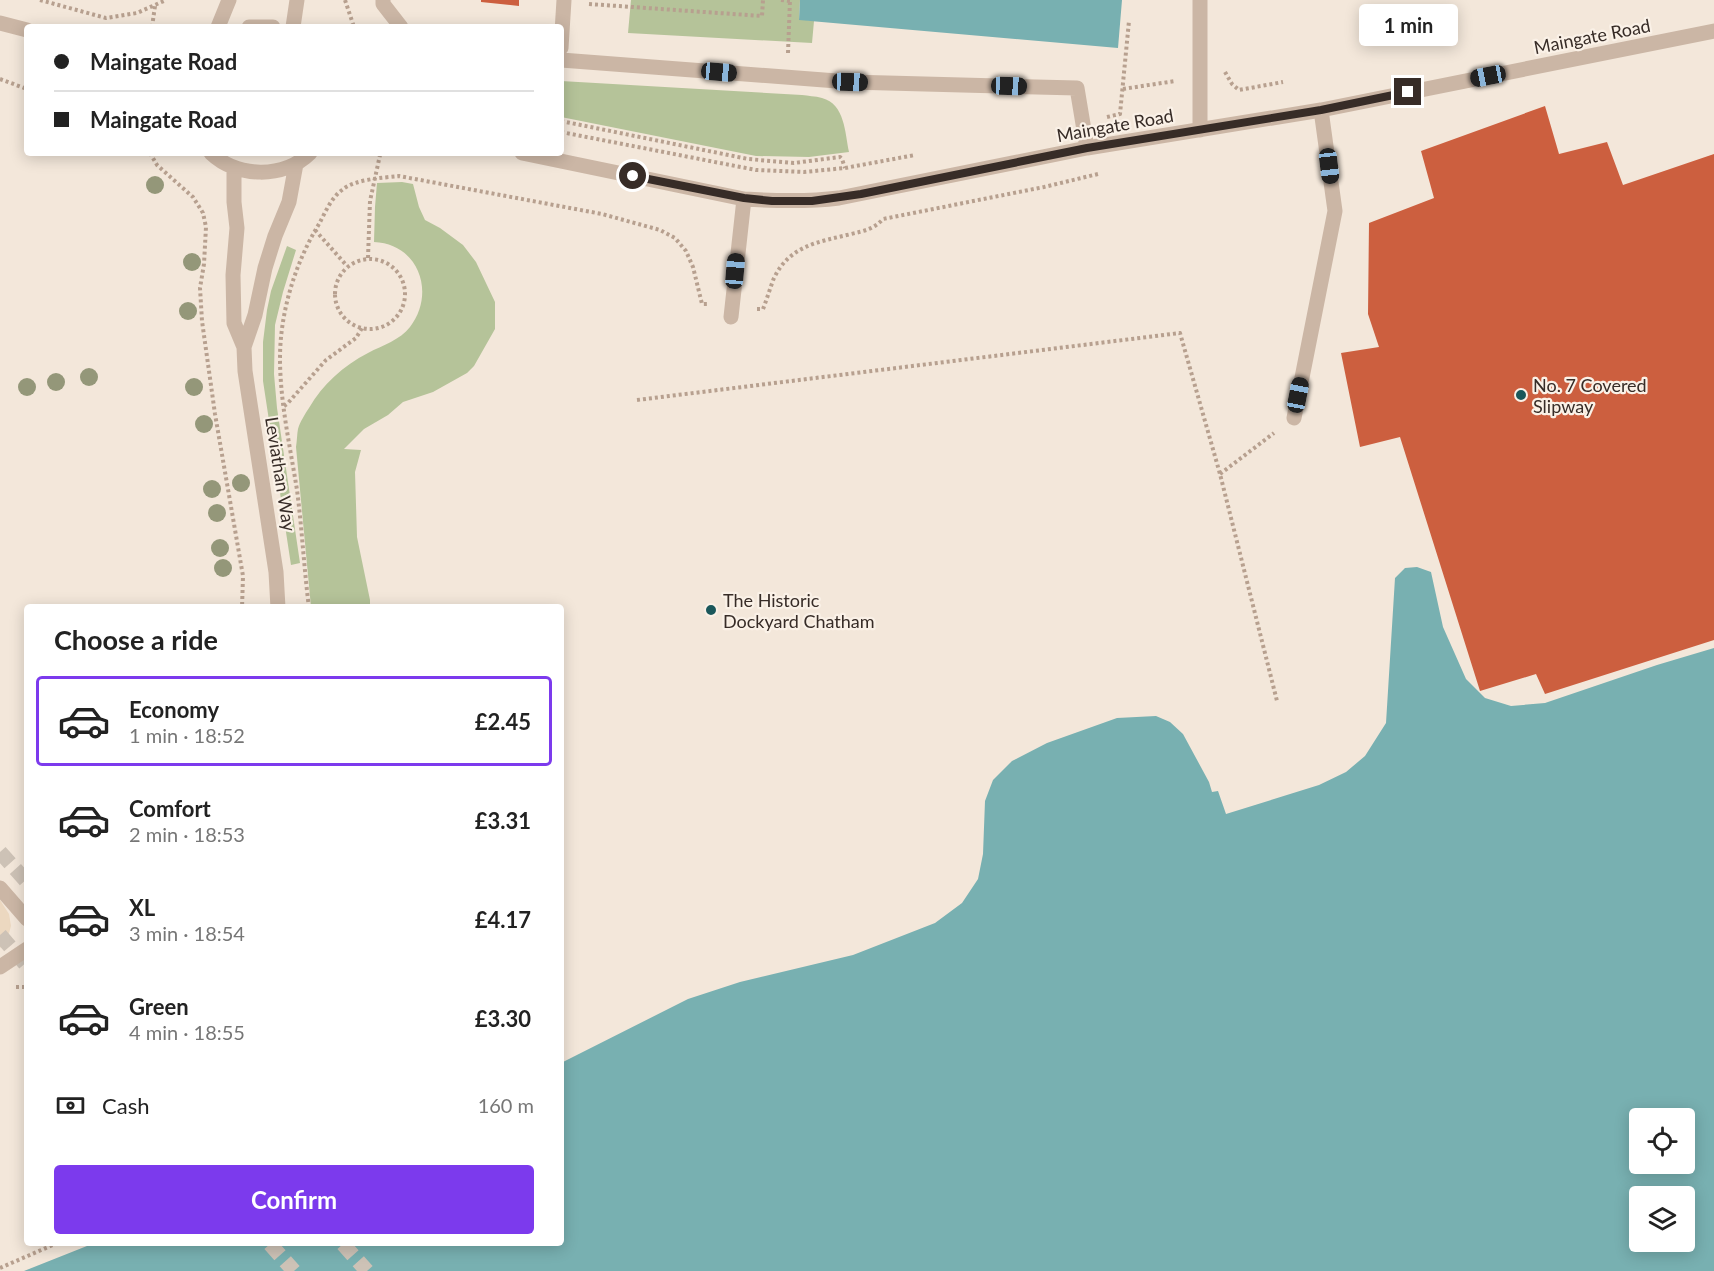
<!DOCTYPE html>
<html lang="en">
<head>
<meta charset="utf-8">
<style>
  :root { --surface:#fff; --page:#f2f2f2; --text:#222; --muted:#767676; --line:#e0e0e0; --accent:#7c3aed }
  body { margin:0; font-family:Lato,sans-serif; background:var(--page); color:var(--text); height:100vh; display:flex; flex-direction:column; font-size:22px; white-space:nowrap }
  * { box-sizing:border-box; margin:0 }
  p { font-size:20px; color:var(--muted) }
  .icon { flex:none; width:33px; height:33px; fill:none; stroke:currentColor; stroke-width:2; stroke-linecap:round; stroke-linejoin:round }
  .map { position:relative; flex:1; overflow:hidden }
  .side { position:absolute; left:24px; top:604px; width:540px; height:642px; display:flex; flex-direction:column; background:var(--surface); border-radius:6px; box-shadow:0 3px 15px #0003 }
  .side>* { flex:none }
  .banner { position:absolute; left:24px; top:24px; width:540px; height:132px; border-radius:6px; box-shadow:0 3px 15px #0003; display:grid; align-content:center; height:132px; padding:0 30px; background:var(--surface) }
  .buttons { position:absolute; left:1629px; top:1108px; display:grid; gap:12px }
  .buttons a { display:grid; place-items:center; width:66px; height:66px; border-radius:6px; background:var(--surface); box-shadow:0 3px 15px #0003; font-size:30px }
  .end { position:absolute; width:27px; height:27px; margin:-14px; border:8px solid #372c27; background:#fff; box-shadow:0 0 0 3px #fff }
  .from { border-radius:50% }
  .bubble { position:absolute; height:42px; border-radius:6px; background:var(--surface); box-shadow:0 3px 15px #0003; font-size:20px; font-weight:700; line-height:42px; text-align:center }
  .car { position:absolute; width:18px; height:36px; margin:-18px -9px; border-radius:8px; box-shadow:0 0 4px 2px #0007; background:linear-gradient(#222 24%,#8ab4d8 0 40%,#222 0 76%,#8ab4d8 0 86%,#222 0) }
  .banner b { display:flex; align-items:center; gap:21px; height:57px; font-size:22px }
  .banner b+b { border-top:2px solid var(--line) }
  .banner i { width:15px; height:15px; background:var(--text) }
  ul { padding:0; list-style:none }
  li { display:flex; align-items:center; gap:18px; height:90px; margin:0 12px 9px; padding:0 18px; border:3px solid transparent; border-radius:6px }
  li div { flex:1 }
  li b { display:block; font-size:22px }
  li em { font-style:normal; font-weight:700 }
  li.on { border-color:var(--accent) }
  li>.icon { width:54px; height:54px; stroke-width:1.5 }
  h2 { padding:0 30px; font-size:27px; line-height:72px }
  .pay { display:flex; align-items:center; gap:15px; height:66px; padding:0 30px; font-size:22px }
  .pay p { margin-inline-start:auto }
  .primary-button { display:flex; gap:12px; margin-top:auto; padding:12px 30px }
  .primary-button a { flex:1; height:69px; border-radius:6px; background:var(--accent); color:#fff; font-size:24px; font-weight:700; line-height:69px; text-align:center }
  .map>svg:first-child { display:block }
  .green { fill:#b5c399 }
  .plaza { fill:#ecd8c0 }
  .water { fill:#78b0b1; fill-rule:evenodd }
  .building { fill:#cc5f3f }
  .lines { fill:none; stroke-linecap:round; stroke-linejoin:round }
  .major-tunnel { stroke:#cdc2b6; stroke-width:15; stroke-dasharray:15 8; stroke-linecap:butt }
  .path { stroke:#b7a08f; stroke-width:4; stroke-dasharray:3 3; stroke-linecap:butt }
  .minor { stroke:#cbb6a5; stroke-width:15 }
  .tree { fill:#949779 }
  .route { stroke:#372c27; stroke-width:8 }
  .poi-dot { fill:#1a575a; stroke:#faf1e7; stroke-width:2 }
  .labels { text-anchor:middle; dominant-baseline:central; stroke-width:4.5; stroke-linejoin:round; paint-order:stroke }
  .street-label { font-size:18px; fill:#372c27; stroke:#faf1e7 }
  .poi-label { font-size:18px; fill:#372c27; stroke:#faf1e7; text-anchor:start }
</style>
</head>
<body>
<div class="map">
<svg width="1714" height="1271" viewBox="0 0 1714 1271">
  <rect width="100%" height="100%" fill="#f3e7da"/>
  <path class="green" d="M631,0H800L799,19L814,21L812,43L628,33Z
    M561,81L802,95C808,96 815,96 822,98C845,104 845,133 849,152L809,157L756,156L561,117Z
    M402,182L413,184L419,207L425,220L440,228L463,245L476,262L495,302V329L474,366L467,373L433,392L403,402L388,415L364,429L344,449L361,450L355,472L357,537L370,600V607H311L296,447C297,441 297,434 298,429C300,422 305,414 309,408C323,384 343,366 368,353C383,345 400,340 410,327C436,293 419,244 374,242L375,207L377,183Z
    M287,246L296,250L283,292L275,325L274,374L277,408L300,563L291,565L263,381V342L267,310L271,291Z"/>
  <path class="plaza" d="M0,900L9,914L11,926L7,940L0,948Z"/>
  <path class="water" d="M800,0H1122L1118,48L799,20Z
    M1417,567L1431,572L1443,627L1466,679L1485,698L1511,706L1545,703L1657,665L1714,648V1271H24L92,1244H561V1063L688,999L740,982L853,955L935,923L962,903L978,879L983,854L985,801L993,780L1012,761L1047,743L1117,718L1156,716L1170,722L1183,734L1209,782L1212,792L1218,791L1226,814L1319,785L1346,772L1365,756L1386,723L1395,578L1405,568ZM1640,1119H1684V1164H1640ZM1640,1197H1684V1242H1640Z"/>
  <path class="building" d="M481,0H519V6L481,2Z
    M1545,106L1559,154L1607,142L1623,185L1714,154V640L1545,694L1536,674L1480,691L1400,437L1360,447L1341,353L1379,347L1368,314L1369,223L1434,198L1421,151Z"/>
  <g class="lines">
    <path class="major-tunnel" d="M0,852L27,882
      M0,935L27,966
      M270,1244L294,1271
      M343,1244L367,1271"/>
    <path class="path" d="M40,0L106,18L137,13L166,0
      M345,0L354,27
      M781,0L790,1
      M589,4L762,16L763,0
      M152,27L155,6
      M788,53L790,0
      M1225,72L1232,84L1239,90L1283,82
      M0,79L27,89
      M1123,89L1175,81
      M1107,117L1120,114L1129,21
      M561,121L748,159L794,163L840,157L842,159L845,168
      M561,132L756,170L804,172L845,168L915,155
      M150,153L157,165L193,197L203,213L206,227L204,264L200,288L202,321L215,414L243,576L242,608
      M315,230L347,266
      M368,258L370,201L380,155
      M335 294a35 35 0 1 1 70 0a35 35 0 1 1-70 0Z
      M757,309H763C767,299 770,288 774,278C790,245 819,242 851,234C864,231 874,229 883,219L1044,187L1098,174
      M637,400L1180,333L1220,474L1277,701
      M284,406L287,404L326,360L356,338L362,328
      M1220,474L1274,433
      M309,608C304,568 302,529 297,490C290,446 280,402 280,358C280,313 295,263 319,224C325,213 331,198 342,190C355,179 382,178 399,176L602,214L660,230L675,238L686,251L693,267L702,304H707
      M16,987H27
      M0,1268L55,1244"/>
    <path class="minor" d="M383,0V4L401,27
      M1200,0V130
      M0,23L27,30
      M218,27L229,0
      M249,27H273
      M293,27L297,0
      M561,48L564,0
      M561,60L850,82L1077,88L1087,148
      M211,153C237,178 284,179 310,153
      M522,153L744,199C776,201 807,202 839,198L1087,148L1321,110L1714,31
      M234,168V202L237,228L233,275L234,323L244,347L245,371L276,572L278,608
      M731,317L744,199
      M244,347L255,315L265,268L275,236L289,202L296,164
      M1294,418L1335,211L1321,110
      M0,888L27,919
      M0,967L27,949"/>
  </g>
  <g class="tree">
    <circle cx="155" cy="185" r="9"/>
    <circle cx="192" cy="262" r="9"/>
    <circle cx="188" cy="311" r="9"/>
    <circle cx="89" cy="377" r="9"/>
    <circle cx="56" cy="382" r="9"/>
    <circle cx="27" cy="387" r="9"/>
    <circle cx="194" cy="387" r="9"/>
    <circle cx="204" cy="424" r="9"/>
    <circle cx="241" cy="483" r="9"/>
    <circle cx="212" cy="489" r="9"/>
    <circle cx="217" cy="513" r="9"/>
    <circle cx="220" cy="548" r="9"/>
    <circle cx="223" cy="568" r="9"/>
  </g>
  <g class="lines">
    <path class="route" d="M633,176L744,198L772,201H812L861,194L1087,148L1321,110L1408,92"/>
  </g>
  <g class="poi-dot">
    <circle cx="1521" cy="395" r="6"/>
    <circle cx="711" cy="610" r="6"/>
  </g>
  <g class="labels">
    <g class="street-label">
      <text transform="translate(1592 36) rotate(-11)">Maingate Road</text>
      <text transform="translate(1115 125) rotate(-10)">Maingate Road</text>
      <text transform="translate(281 474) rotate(81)">Leviathan Way</text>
    </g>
    <g class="poi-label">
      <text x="1533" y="385">No. 7 Covered<tspan x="1533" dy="21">Slipway</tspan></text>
      <text x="723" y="600">The Historic<tspan x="723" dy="21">Dockyard Chatham</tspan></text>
    </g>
  </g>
</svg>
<div class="buttons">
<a><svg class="icon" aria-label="locate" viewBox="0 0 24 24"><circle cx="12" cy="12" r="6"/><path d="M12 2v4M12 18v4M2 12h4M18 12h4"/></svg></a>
<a><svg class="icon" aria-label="layers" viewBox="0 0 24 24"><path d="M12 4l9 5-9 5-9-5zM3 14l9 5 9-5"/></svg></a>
</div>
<i class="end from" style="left:633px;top:176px"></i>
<i class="end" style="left:1408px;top:92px"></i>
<div class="bubble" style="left:1359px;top:4px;width:99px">1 min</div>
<i class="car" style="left:719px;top:72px;rotate:95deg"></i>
<i class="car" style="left:1488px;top:76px;rotate:259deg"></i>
<i class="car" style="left:850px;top:82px;rotate:92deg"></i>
<i class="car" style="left:1009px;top:86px;rotate:92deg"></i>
<i class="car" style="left:1329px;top:166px;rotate:173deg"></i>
<i class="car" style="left:735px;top:271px;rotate:5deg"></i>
<i class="car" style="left:1298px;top:395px;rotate:11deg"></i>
<div class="banner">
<b><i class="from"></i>Maingate Road</b>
<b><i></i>Maingate Road</b>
</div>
<section class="side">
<h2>Choose a ride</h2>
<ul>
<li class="on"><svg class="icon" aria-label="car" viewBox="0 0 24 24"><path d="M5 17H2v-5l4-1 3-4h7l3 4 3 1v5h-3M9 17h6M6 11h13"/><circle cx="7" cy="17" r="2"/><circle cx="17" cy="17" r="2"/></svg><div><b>Economy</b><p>1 min · 18:52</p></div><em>£2.45</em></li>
<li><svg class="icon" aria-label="car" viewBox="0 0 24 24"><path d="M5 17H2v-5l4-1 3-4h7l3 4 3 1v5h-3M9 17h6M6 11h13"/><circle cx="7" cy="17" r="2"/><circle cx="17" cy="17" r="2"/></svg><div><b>Comfort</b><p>2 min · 18:53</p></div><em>£3.31</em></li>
<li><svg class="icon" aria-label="car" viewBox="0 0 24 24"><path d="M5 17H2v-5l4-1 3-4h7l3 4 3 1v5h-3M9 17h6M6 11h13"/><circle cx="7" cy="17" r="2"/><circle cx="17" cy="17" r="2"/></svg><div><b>XL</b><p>3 min · 18:54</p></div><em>£4.17</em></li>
<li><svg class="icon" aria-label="car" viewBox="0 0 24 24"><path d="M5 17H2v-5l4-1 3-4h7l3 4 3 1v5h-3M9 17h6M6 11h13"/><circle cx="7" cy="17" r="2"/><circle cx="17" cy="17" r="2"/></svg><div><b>Green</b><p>4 min · 18:55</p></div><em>£3.30</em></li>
</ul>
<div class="pay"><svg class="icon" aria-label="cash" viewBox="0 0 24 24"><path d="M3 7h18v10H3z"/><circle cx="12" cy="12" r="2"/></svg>Cash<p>160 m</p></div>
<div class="primary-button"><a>Confirm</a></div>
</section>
</div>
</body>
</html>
